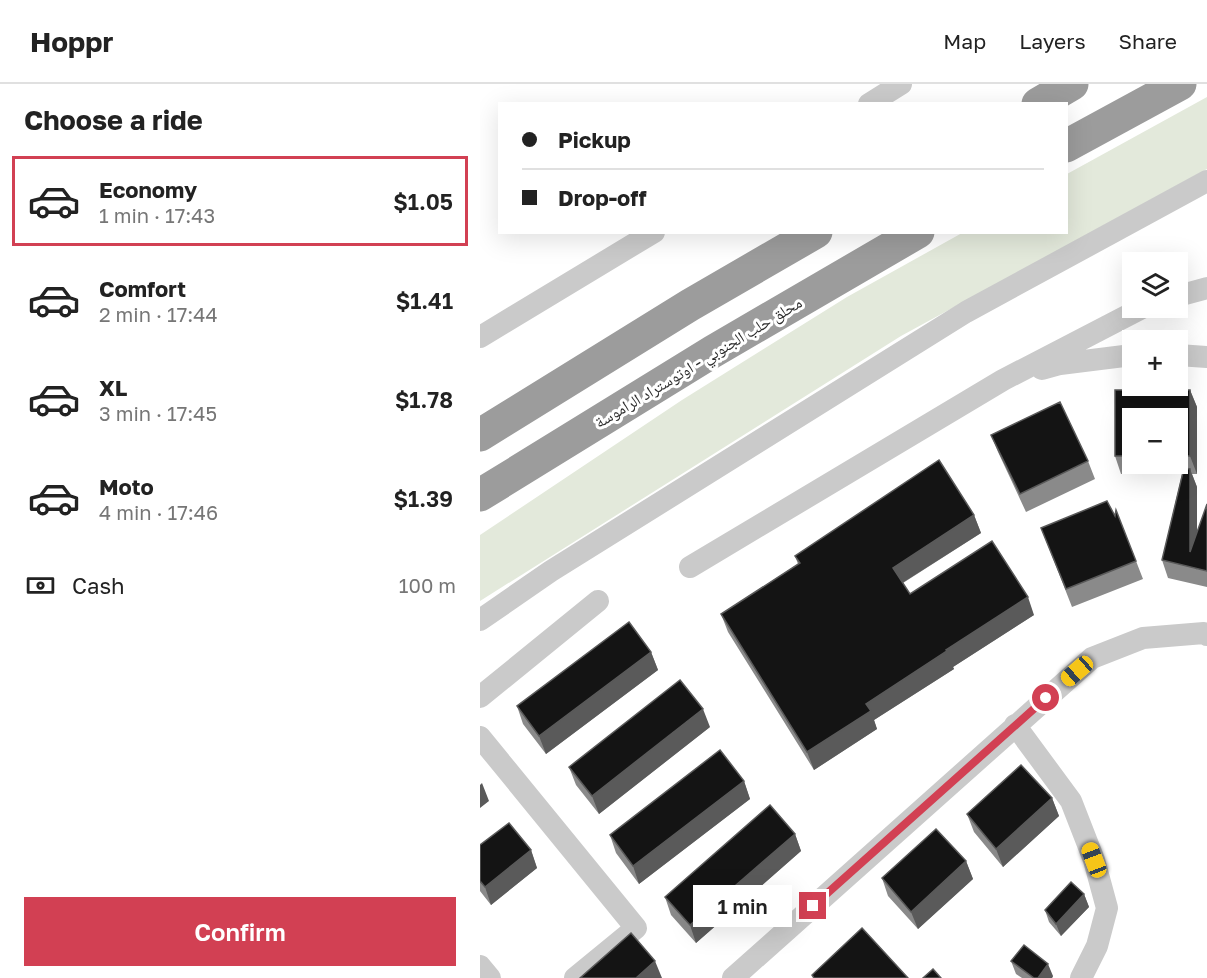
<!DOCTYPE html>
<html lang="en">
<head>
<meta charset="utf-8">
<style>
  :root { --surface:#fff; --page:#f6f6f6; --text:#222; --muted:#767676; --line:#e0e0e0; --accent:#d24053 }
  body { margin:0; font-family:"Golos Text","Noto Naskh Arabic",sans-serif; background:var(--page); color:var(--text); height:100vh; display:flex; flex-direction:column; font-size:22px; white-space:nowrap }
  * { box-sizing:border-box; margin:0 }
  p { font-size:20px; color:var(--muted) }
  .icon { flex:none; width:33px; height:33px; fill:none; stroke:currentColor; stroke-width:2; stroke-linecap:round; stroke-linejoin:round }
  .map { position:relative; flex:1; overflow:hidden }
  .drawer { display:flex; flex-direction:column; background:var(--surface); width:480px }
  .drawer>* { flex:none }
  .banner { position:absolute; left:18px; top:18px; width:570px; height:132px; border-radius:0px; box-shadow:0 6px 24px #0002; display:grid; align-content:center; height:132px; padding:0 24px; background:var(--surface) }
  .buttons { position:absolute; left:642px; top:168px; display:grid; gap:12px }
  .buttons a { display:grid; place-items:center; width:66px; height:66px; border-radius:0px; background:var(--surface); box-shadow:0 6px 24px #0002; font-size:30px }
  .end { position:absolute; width:27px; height:27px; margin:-14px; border:8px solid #d24053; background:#fff; box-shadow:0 0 0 3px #fff }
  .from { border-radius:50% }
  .bubble { position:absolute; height:42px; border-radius:0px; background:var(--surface); box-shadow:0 6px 24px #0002; font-size:20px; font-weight:600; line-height:42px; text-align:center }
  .car { position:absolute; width:18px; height:36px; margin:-18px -9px; border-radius:8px; box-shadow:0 0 4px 2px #0007; background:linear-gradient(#f5c518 24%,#345 0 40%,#f5c518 0 76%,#345 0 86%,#f5c518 0) }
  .banner b { display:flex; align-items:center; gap:21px; height:57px; font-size:22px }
  .banner b+b { border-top:2px solid var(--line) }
  .banner i { width:15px; height:15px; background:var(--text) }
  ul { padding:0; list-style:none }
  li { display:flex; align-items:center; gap:18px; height:90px; margin:0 12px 9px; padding:0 12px; border:3px solid transparent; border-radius:0px }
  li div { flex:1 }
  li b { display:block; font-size:22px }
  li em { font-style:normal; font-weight:600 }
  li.current { border-color:var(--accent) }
  li>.icon { width:54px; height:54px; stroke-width:1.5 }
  h2 { padding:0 24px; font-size:27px; line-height:72px }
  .pay { display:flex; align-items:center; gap:15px; height:66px; padding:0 24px; font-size:22px }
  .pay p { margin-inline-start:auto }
  .button { display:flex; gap:12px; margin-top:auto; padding:12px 24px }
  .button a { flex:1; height:69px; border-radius:0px; background:var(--accent); color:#fff; font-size:24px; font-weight:600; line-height:69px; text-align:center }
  header { display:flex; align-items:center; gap:36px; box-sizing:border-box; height:84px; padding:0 30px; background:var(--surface); border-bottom:2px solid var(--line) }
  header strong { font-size:28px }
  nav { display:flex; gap:33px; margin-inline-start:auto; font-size:21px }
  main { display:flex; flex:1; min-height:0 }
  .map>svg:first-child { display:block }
  .green { fill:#e3e9db }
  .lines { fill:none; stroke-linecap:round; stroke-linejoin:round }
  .minor { stroke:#cacaca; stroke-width:22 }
  .trunk { stroke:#9c9c9c; stroke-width:33 }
  .wall { fill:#8a8a8a; fill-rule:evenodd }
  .shaded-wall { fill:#5a5a5a }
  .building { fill:#141414; stroke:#5a5a5a; stroke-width:1.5 }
  .route { stroke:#d24053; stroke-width:8 }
  .labels { text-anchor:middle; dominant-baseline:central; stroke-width:6; stroke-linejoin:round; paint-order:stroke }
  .street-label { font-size:16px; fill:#2d2d2d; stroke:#fff }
</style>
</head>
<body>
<header>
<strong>Hoppr</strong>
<nav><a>Map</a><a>Layers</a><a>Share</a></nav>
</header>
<main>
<section class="drawer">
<h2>Choose a ride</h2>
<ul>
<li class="current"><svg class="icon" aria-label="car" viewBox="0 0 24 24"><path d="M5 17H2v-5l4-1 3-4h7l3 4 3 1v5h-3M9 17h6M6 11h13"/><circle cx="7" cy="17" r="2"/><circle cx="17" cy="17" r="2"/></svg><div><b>Economy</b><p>1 min · 17:43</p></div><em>$1.05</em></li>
<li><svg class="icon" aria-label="car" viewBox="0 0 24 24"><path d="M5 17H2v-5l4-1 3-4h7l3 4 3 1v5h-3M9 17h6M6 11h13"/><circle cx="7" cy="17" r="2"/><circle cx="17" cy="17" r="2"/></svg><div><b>Comfort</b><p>2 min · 17:44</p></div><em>$1.41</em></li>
<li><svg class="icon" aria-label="car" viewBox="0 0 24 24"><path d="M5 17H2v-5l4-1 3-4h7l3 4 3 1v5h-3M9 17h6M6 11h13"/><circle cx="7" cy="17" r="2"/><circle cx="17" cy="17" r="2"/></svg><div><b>XL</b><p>3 min · 17:45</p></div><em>$1.78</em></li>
<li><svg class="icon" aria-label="car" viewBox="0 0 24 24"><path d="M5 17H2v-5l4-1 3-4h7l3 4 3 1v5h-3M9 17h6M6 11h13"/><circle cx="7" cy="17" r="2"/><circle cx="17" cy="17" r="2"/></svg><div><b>Moto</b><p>4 min · 17:46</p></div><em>$1.39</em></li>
</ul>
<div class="pay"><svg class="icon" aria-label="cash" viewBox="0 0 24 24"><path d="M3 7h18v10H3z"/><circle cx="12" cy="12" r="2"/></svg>Cash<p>100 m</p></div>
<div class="button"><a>Confirm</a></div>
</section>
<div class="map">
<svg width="727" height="894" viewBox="0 0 727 894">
  <rect width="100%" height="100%" fill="#fff"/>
  <path class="green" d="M727,13V85L421,252L0,517V451L202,316L367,213L482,149L586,148L587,90Z"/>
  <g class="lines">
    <path class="minor" d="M389,20L421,0
      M698,212L727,204
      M0,253L174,148
      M698,271L727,273
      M562,285L580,280L652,271
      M210,483L523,296L662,224
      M0,536L71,487L486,228L727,97
      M0,613L118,517
      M535,641L591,717L614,776L627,824L617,862L601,894
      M0,653L156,844L95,894
      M0,882L10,894
      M253,894L612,574L663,554L724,549L727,551"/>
    <path class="trunk" d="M558,20L592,0
      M586,62L700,0
      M0,351L210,221L336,148
      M0,411L232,268L438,148"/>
  </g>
  <path class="wall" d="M635,306H710L717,323V390H712L717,403V449L727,420V503L688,494L682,476L702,390H641L635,372ZM652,334H698V380H652Z
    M511,351L608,377L615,395L546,428L518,368Z
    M494,431L501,449L423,499L430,510L554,531L473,583L474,585L394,636L397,645L334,686L248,548L241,530L318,480L315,472Z
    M561,444L656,477L663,495L592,523Z
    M171,568L178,586L66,670L43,640L37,622Z
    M230,643L119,730L96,701L89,683Z
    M264,697L270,715L159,800L136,769L130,751Z
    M572,714L579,732L523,783L494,748L487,730Z
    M315,750L321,767L216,859L191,831L185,813Z
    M0,761L51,766L57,784L11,821L0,807Z
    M486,777L493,795L438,845L408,812L402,794Z
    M604,810L609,823L581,852L569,838L565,826Z
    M531,877L573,892L572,894H542L536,890Z"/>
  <path class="shaded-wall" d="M710,306L717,323V390L710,372Z
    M710,385L717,403V486L710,468Z
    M494,431L501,449L419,501L413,484Z
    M548,513L554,531L473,583L474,585L394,636L397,645L334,686L327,668L386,620L466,566Z
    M171,568L178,586L66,670L59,652Z
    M223,625L230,643L119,730L112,712Z
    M264,697L270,715L159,800L153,782Z
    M2,699L9,717L0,724V701Z
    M572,714L579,732L523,783L516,765Z
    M315,750L321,767L216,859L210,841Z
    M51,766L57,784L11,821L5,803Z
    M486,777L493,795L438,845L431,828Z
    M604,810L609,823L581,852L576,840Z
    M175,877L182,894H156Z
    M568,880L573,892L572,894H558Z"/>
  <path class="building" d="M635,306H710V372H698V334H652V372H635Z
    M580,318L608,377L540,410L511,351Z
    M459,376L494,431L413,484L430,510L512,457L548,513L466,566L467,567L386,620L391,627L327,668L241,530L320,479L315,472Z
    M704,384L710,385V468L727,420V487L682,476Z
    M627,417L635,432L636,426L656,477L586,505L561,444Z
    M149,538L171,568L59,652L37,622Z
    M200,596L223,625L112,712L89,683Z
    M240,666L264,697L153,782L130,751Z
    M541,681L572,714L516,765L487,730Z
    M290,721L315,750L210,841L185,813Z
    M29,739L51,766L5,803L0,797V761Z
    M456,745L486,777L431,828L402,794Z
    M591,798L604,810L576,840L565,826Z
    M382,844L428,894H334L332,891Z
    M151,849L175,877L156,894H100Z
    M544,861L568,880L558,894H554L531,877Z
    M453,885L461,894H443Z"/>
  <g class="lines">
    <path class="route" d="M333,822L566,614"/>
  </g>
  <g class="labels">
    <g class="street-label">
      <text transform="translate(218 278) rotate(-31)">محلق حلب الجنوبي - اوتوستراد الراموسة</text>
    </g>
  </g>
</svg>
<div class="buttons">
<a><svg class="icon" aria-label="layers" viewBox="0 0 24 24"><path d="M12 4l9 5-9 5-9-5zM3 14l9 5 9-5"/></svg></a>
<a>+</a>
<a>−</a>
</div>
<i class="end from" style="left:566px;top:614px"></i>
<i class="end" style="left:333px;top:822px"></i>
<div class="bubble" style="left:213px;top:801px;width:99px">1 min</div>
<i class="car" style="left:597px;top:587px;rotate:229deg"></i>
<i class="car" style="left:614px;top:776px;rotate:339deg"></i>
<div class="banner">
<b><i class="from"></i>Pickup</b>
<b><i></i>Drop-off</b>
</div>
</div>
</main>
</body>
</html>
